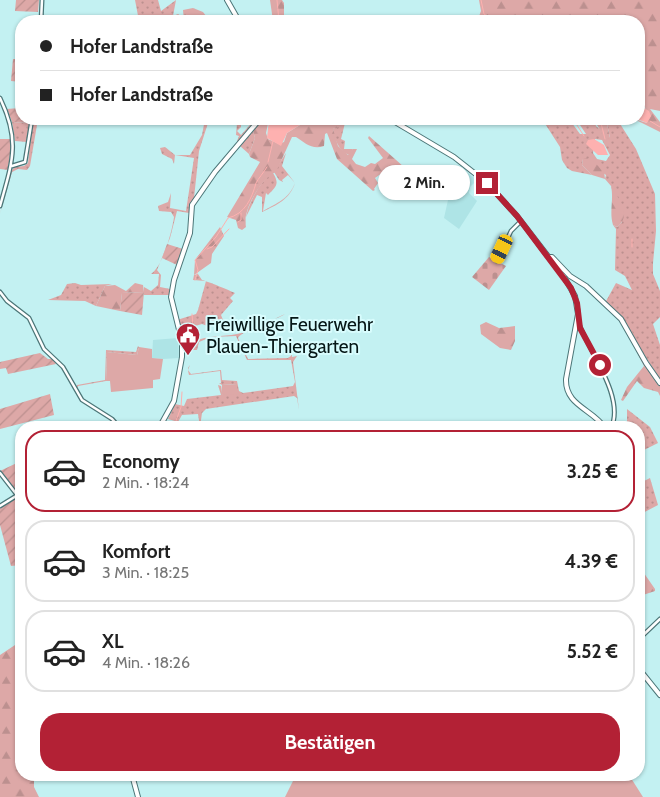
<!DOCTYPE html>
<html lang="de">
<head>
<meta charset="utf-8">
<style>
  :root { --surface:#fff; --page:#f6f6f6; --text:#222; --muted:#767676; --line:#e0e0e0; --accent:#b32135 }
  body { margin:0; font-family:Cabin,sans-serif; background:var(--page); color:var(--text); height:100vh; display:flex; flex-direction:column; font-size:19px; white-space:nowrap }
  * { box-sizing:border-box; margin:0 }
  p { font-size:16px; color:var(--muted) }
  .icon { flex:none; width:28px; height:28px; fill:none; stroke:currentColor; stroke-width:2; stroke-linecap:round; stroke-linejoin:round }
  .map { position:relative; flex:1; overflow:hidden }
  .sheet { position:absolute; left:15px; top:421px; width:630px; height:360px; display:flex; flex-direction:column; background:var(--surface); border-radius:20px; box-shadow:0 1px 4px #0004 }
  .sheet>* { flex:none }
  .guide { position:absolute; left:15px; top:15px; width:630px; height:110px; border-radius:20px; box-shadow:0 1px 4px #0004; display:grid; align-content:center; height:110px; padding:0 25px; background:var(--surface) }
  .end { position:absolute; width:22px; height:22px; margin:-11px; border:6px solid #b32135; background:#fff; box-shadow:0 0 0 2px #fff }
  .from { border-radius:50% }
  .bubble { position:absolute; height:35px; border-radius:18px; background:var(--surface); box-shadow:0 1px 4px #0004; font-size:16px; font-weight:700; line-height:35px; text-align:center }
  .car { position:absolute; width:15px; height:30px; margin:-15px -8px; border-radius:6px; box-shadow:0 0 4px 1px #0007; background:linear-gradient(#f5c518 24%,#345 0 40%,#f5c518 0 76%,#345 0 86%,#f5c518 0) }
  .guide b { display:flex; align-items:center; gap:18px; height:48px; font-size:19px }
  .guide b+b { border-top:1px solid var(--line) }
  .guide i { width:12px; height:12px; background:var(--text) }
  ul { padding:9px 0 0; list-style:none }
  li { display:flex; align-items:center; gap:15px; height:82px; margin:0 10px 8px; padding:0 15px; border:2px solid var(--line); border-radius:20px }
  li div { flex:1 }
  li b { display:block; font-size:19px }
  li em { font-style:normal; font-weight:700 }
  li.active { border-color:var(--accent) }
  li>.icon { width:45px; height:45px; stroke-width:1.5 }
  .action { display:flex; gap:10px; margin-top:auto; padding:10px 25px }
  .action a { flex:1; height:58px; border-radius:20px; background:var(--accent); color:#fff; font-size:20px; font-weight:700; line-height:58px; text-align:center }
  .map>svg:first-child { display:block }
  .built { fill:#aee4e6 }
  .grass { fill:url(#grass-dots); fill-rule:evenodd }
  .forest { fill:url(#forest-firs) }
  .cemetery { fill:url(#cemetery-stones) }
  .park { fill:#dda8a7 }
  .garden { fill:url(#garden-furrows) }
  .water { fill:#feb1b0 }
  .lines { fill:none; stroke-linecap:round; stroke-linejoin:round }
  .stream { stroke:#feb1b0; stroke-width:1 }
  .street-casing { stroke:#4c7678; stroke-width:5 }
  .secondary-casing { stroke:#4c7678; stroke-width:6 }
  .primary-casing { stroke:#4c7678; stroke-width:6 }
  .street { stroke:#fff; stroke-width:2.5 }
  .secondary { stroke:#fff; stroke-width:4 }
  .primary { stroke:#fff; stroke-width:4 }
  .route { stroke:#b32135; stroke-width:6 }
  .labels { text-anchor:middle; dominant-baseline:central; stroke-width:4; stroke-linejoin:round; paint-order:stroke }
  .poi-label { font-size:19px; fill:#061717; stroke:#d8fcfd; text-anchor:start }
</style>
</head>
<body>
<div class="map">
<svg width="660" height="797" viewBox="0 0 660 797">
  <defs>
    <pattern id="grass-dots" width="8" height="8" patternUnits="userSpaceOnUse" patternTransform="scale(1.25)"><rect width="8" height="8" fill="#dda8a7"/><path d="M2 2h.1M6 6h.1" fill="none" stroke="#bc908f" stroke-width="1.8" stroke-linecap="round"/></pattern>
    <pattern id="forest-firs" width="22" height="20" patternUnits="userSpaceOnUse" patternTransform="scale(1.25)"><rect width="22" height="20" fill="#dda8a7"/><path d="M5 1l3.5 6h-7zM16 11l3.5 6h-7z" fill="#bc908f"/></pattern>
    <pattern id="cemetery-stones" width="16" height="16" patternUnits="userSpaceOnUse" patternTransform="scale(1.25)"><rect width="16" height="16" fill="#dda8a7"/><path d="M2 7V4a2 2 0 0 1 4 0v3zM10 15v-3a2 2 0 0 1 4 0v3z" fill="#bc908f"/></pattern>
    <pattern id="garden-furrows" width="10" height="10" patternUnits="userSpaceOnUse" patternTransform="scale(1.25)"><rect width="10" height="10" fill="#dda8a7"/><path d="M-1 1l2-2M0 10L10 0M9 11l2-2" fill="none" stroke="#bc908f"/></pattern>
  </defs>
  <rect width="100%" height="100%" fill="#c3f1f2"/>
  <path class="built" d="M464,170L477,180L470,187L469,193L477,201L459,229L444,218L448,200Z
    M178,338L179,358L163,359L152,358L153,340Z"/>
  <path class="grass" d="M135,0H158L161,11L176,0L173,16L178,14L181,16L164,21H139Z
    M33,119H38L30,166L27,170L18,169L12,172L0,214L11,171L15,167L24,166L28,163Z
    M205,119L211,121L241,122V127L237,131L241,135L255,119H258L240,141H237L239,136L236,135L237,123H208L199,151L194,198L189,213L177,211L170,238L157,270L161,275L160,287L170,289V295H144V287L151,291L158,285L159,274H151C163,266 172,231 174,217L171,212L159,211L158,206L168,202L171,193L170,208L186,211L194,158L175,155L174,164L172,159L162,154L160,148L165,147L175,155H190L202,135Z
    M332,119H346L341,139L345,141L344,149H353L350,155C340,153 334,139 333,129L337,127V121H333Z
    M542,119H569L580,134H586L576,119H594L596,126L610,138L607,124L613,119H617L636,149L655,194L656,231L653,263V274L660,291V317L653,324L660,345V379L615,310H612L605,303L616,283L632,290L625,276L615,270L616,229L613,225L617,227L622,222L611,186L605,179L606,175L583,159L582,165L592,175L572,171L567,168L562,160L560,147ZM595,139L602,140L610,155L606,161L597,159L593,153Z
    M260,121L253,131L255,138L249,154L240,146Z
    M12,122L29,123L27,142L15,141Z
    M286,153L282,166L295,183C290,199 277,205 262,212V197L257,195L246,217V227C242,213 261,178 273,173C280,184 276,187 268,195L266,193L263,211C277,203 289,199 295,183L288,175L282,180L283,182L279,180L274,172Z
    M198,274L202,280C207,281 231,291 235,293L230,298L233,301L221,315L223,320L210,327L202,324L181,330L177,320L196,314L198,310L206,281L193,280L194,275Z
    M75,283L81,285L112,284L105,286L96,306L98,307L85,301L48,300L61,295L67,284Z
    M285,314C276,320 241,331 238,338L248,359L288,358L291,356V351L292,357L297,356L293,362L299,410L297,398L294,396L206,409L202,413L200,427L198,414L182,415L178,422L168,419L175,404L184,406L187,399L221,395L218,385L221,386L222,395L237,384L222,385L219,383H221L220,371L189,375C188,370 187,369 190,365L188,370L191,374L221,370L222,380L237,381L239,391L243,393L293,386L295,382L291,360H247L236,336L211,337L199,342L197,350H191L193,342C207,335 222,337 237,334C253,331 270,321 285,314Z
    M138,346L139,347L137,355L107,352L106,381L78,386L77,389V385L105,380L106,350L136,352Z
    M627,409L650,427L658,443L640,452L644,481L650,478L658,505L639,515V428L627,427Z"/>
  <path class="forest" d="M270,0H282L284,3V21H273Z
    M479,0H660V111L650,109L660,122V132L634,119L647,123L645,107L639,105V21H479L478,19L481,11Z
    M193,8L203,12L210,21H184L183,10Z
    M264,119H269L266,133L268,139L279,144L284,142L287,133L300,125L302,119H332L339,124V127L333,129L338,146L348,155L353,149H357L352,159L356,164L365,167L371,163L375,164L383,158L368,138L369,136L404,167L400,172L391,175L386,170L375,178L378,183L374,189L375,190L373,191L337,159L327,133L325,134L324,146C312,150 305,143 296,137H292L276,172C262,177 241,212 246,227L242,230L238,228L236,220L227,217L260,162L250,157L249,154L255,138L253,131L260,121L262,125L265,124Z
    M594,119H613L607,124L610,138L605,140Z
    M589,158C596,161 597,167 604,171L605,179L592,175L582,165L583,159Z
    M611,186C620,201 632,215 617,227L613,225C609,212 614,200 611,186Z
    M220,227L224,236L212,254L211,263L194,275L195,260Z
    M135,283L143,285L144,292L122,293L120,311L96,306L105,286L115,285L126,291Z
    M615,309L626,320L649,364L660,379V396L658,392L644,388L637,381L623,401L621,400L627,387L644,366L621,322L611,312Z
    M486,322L499,328L515,326V341L511,350L500,348L481,334L480,325Z
    M639,566L655,589V591L640,596L644,611L639,612Z
    M21,641V775H34V787L39,797H0V655Z"/>
  <path class="cemetery" d="M489,257L506,266L489,290L472,277Z"/>
  <path class="park" d="M139,347L152,349V358L163,359L160,379L153,380V388L111,392L110,381H106L107,352L137,355Z
    M237,384L238,394L221,395L222,385Z
    M296,775H629L643,797H285Z"/>
  <path class="garden" d="M16,0H39L38,12L15,11Z
    M13,59H21V82L11,81Z
    M21,95V119H30L29,123L12,122L7,109L19,108Z
    M0,139H12L8,170L0,169Z
    M167,244L183,249L177,265L162,258Z
    M144,292L142,315L120,311L122,293Z
    M40,353L48,359H53L56,364L8,374L6,368L0,369V362Z
    M50,394L54,415L0,429V409Z
    M21,461V490L16,493L0,471Z
    M15,497L21,501V521L17,523L21,542V565L11,566L0,525V509L5,502Z"/>
  <path class="water" d="M639,105L649,111L651,116L647,123L637,119H639Z
    M269,119H302L300,125L287,133L281,146L267,138Z
    M594,139L604,145L608,155H598L586,144L588,140Z"/>
  <g class="lines">
    <path class="stream" d="M277,0L279,21
      M481,0L484,14L494,21
      M573,119L584,136
      M600,119L605,139
      M650,121L660,127
      M268,162L273,141
      M238,222L241,220V213
      M632,247V239
      M207,249L212,247L229,229
      M195,280L198,270L195,260L216,237L228,218C245,214 252,198 256,183C258,179 264,172 267,167
      M192,314L193,326
      M176,421L181,407L182,392
      M174,428V427"/>
    <defs>
      <path id="street" d="M41,21L42,0
        M0,98C21,141 12,163 0,206
        M12,166L25,162L32,119
        M497,261L511,231L521,221
        M0,292L7,301L29,318L44,349L63,367L82,400L112,419L120,428
        M578,321C587,349 626,397 611,428
        M0,473L21,500
        M0,506L21,493
        M639,639L660,619"/>
      <path id="secondary" d="M549,257H552L570,276L586,286L621,319L646,363L660,383
        M159,428L174,401L182,357V342L171,297L174,280L190,233L192,205L215,172L260,119
        M132,775L138,797"/>
      <path id="primary" d="M227,0L239,21
        M390,119L454,157L487,183L517,216L564,277L575,296L578,314L566,379C565,406 593,409 605,428
        M639,669L660,695"/>
    </defs>
    <use href="#street" class="street-casing"/>
    <use href="#secondary" class="secondary-casing"/>
    <use href="#primary" class="primary-casing"/>
    <use href="#street" class="street"/>
    <use href="#secondary" class="secondary"/>
    <use href="#primary" class="primary"/>
  </g>
  <g class="lines">
    <path class="route" d="M487,183L517,216L571,288L577,303L580,328L600,365"/>
  </g>
  <defs>
    <symbol id="civic-pin" viewBox="-11 -11 22 30"><path d="M0 17L-7.5 6A9.5 9.5 0 1 1 7.5 6Z" fill="#b32135" stroke="#d8fcfd"/><path d="M-.6-6.5H3V-4.5H.6V-3L4-1V1h2V6H-6V1h2V-1L-.6-3ZM-1.2 2.5V6h2.4V2.5Z" fill="#fff"/></symbol>
  </defs>
  <g fill-rule="evenodd">
    <use href="#civic-pin" x="174" y="321" width="28" height="38"/>
  </g>
  <g class="labels">
    <g class="poi-label">
      <text x="206" y="324">Freiwillige Feuerwehr<tspan x="206" dy="22">Plauen-Thiergarten</tspan></text>
    </g>
  </g>
</svg>
<i class="end from" style="left:600px;top:365px"></i>
<i class="end" style="left:487px;top:183px"></i>
<div class="bubble" style="left:378px;top:165px;width:92px">2 Min.</div>
<i class="car" style="left:502px;top:249px;rotate:205deg"></i>
<div class="guide">
<b><i class="from"></i>Hofer Landstraße</b>
<b><i></i>Hofer Landstraße</b>
</div>
<section class="sheet">
<ul>
<li class="active"><svg class="icon" aria-label="car" viewBox="0 0 24 24"><path d="M5 17H2v-5l4-1 3-4h7l3 4 3 1v5h-3M9 17h6M6 11h13"/><circle cx="7" cy="17" r="2"/><circle cx="17" cy="17" r="2"/></svg><div><b>Economy</b><p>2 Min. · 18:24</p></div><em>3.25 €</em></li>
<li><svg class="icon" aria-label="car" viewBox="0 0 24 24"><path d="M5 17H2v-5l4-1 3-4h7l3 4 3 1v5h-3M9 17h6M6 11h13"/><circle cx="7" cy="17" r="2"/><circle cx="17" cy="17" r="2"/></svg><div><b>Komfort</b><p>3 Min. · 18:25</p></div><em>4.39 €</em></li>
<li><svg class="icon" aria-label="car" viewBox="0 0 24 24"><path d="M5 17H2v-5l4-1 3-4h7l3 4 3 1v5h-3M9 17h6M6 11h13"/><circle cx="7" cy="17" r="2"/><circle cx="17" cy="17" r="2"/></svg><div><b>XL</b><p>4 Min. · 18:26</p></div><em>5.52 €</em></li>
</ul>
<div class="action"><a>Bestätigen</a></div>
</section>
</div>
</body>
</html>
